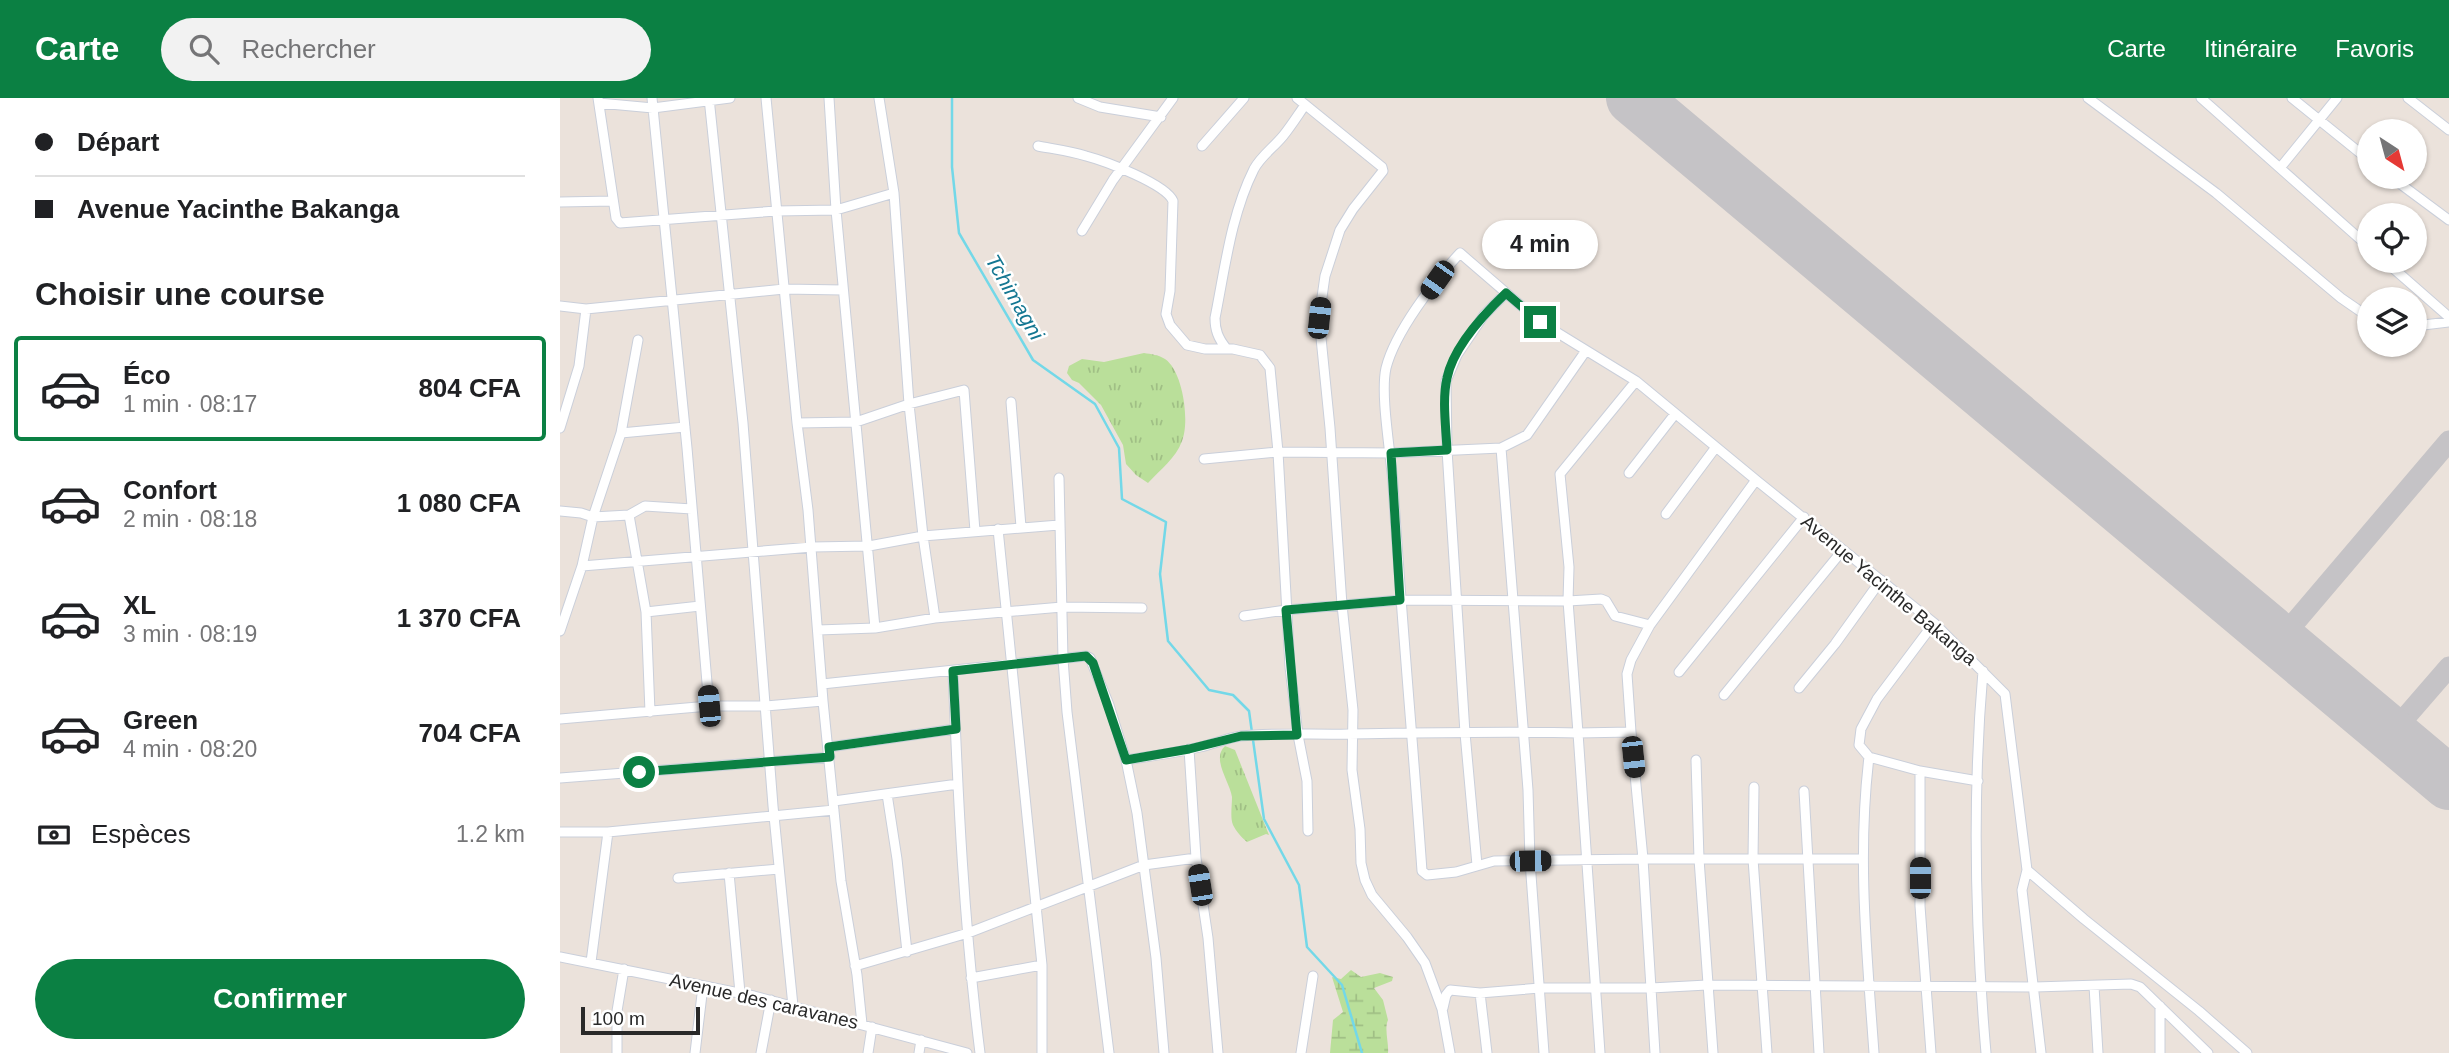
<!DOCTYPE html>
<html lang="fr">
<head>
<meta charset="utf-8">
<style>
  :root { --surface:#fff; --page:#f2f2f2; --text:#202124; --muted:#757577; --line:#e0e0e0; --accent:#0b8043 }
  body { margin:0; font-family:Helvetica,sans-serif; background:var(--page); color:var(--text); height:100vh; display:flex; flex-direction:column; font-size:26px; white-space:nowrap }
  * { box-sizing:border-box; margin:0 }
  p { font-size:23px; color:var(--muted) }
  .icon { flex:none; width:38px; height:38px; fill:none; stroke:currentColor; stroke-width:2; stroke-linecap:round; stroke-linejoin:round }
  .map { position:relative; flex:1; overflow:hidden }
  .side { display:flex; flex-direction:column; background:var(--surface); width:560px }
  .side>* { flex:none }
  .banner { display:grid; align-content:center; height:154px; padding:0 35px; background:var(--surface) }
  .needle { width:46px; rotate:144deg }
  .fabs { position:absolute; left:1797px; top:21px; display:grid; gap:14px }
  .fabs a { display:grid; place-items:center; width:70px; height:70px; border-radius:50%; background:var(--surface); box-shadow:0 2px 5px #0004; font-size:35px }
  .scale { position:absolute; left:21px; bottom:18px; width:119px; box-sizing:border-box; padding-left:7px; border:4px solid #292929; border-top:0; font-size:19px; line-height:24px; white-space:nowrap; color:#292929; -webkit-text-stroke:5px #fff; paint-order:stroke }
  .end { position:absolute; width:32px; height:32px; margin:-16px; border:9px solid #0b8043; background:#fff; box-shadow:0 0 0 4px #fff }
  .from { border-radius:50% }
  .bubble { position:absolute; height:49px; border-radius:24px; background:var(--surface); box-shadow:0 2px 5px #0004; font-size:23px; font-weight:600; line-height:49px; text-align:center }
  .car { position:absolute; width:21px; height:42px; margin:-21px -10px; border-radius:9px; box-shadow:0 0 5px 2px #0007; background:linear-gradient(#222 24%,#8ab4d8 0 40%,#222 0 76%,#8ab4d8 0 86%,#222 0) }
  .banner b { display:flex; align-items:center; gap:24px; height:66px; font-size:26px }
  .banner b+b { border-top:2px solid var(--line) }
  .banner i { width:18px; height:18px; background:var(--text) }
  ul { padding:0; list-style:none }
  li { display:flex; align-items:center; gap:21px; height:105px; margin:0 14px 10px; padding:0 21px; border:4px solid transparent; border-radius:7px }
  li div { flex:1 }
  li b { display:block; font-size:26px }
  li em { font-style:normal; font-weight:600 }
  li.active { border-color:var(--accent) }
  li>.icon { width:63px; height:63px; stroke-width:1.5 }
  h2 { padding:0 35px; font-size:32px; line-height:84px }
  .pay { display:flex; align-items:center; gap:18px; height:77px; padding:0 35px; font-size:26px }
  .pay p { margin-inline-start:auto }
  .button { display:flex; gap:14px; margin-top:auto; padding:14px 35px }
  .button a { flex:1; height:80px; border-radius:42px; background:var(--accent); color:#fff; font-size:28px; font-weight:600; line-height:80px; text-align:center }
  header { display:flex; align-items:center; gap:42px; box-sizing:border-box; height:98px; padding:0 35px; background:var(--accent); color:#fff }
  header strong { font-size:33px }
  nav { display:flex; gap:38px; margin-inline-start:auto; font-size:24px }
  .search { width:490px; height:63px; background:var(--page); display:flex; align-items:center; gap:18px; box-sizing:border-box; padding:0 24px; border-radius:38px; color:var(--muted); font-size:26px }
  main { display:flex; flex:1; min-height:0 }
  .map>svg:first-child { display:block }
  .grass { fill:url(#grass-tufts) }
  .wetland { fill:url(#wetland-marsh) }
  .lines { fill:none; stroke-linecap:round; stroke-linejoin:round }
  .stream { stroke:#73d8e8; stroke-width:2.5 }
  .taxiway { stroke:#c5c3c6; stroke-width:21 }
  .runway { stroke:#c5c3c6; stroke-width:54 }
  .minor-casing { stroke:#cacfda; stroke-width:11 }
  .minor { stroke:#fff; stroke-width:9 }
  .route { stroke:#0b8043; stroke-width:9 }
  .labels { text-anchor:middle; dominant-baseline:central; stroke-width:5; stroke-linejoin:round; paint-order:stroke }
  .street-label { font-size:19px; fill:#292929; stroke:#fff }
  .water-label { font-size:21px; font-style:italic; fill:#147792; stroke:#fff }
</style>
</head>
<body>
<header>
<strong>Carte</strong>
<div class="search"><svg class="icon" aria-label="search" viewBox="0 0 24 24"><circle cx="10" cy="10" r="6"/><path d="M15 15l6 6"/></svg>Rechercher</div>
<nav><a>Carte</a><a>Itinéraire</a><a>Favoris</a></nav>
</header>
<main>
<section class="side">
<div class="banner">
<b><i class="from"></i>Départ</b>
<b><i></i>Avenue Yacinthe Bakanga</b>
</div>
<h2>Choisir une course</h2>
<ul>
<li class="active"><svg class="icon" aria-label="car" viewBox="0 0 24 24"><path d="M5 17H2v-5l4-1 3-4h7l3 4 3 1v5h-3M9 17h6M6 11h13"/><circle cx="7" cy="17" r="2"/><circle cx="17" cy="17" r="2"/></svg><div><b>Éco</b><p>1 min · 08:17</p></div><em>804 CFA</em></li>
<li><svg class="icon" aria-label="car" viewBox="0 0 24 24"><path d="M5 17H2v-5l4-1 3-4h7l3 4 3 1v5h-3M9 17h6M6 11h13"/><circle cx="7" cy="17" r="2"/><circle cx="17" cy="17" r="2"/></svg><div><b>Confort</b><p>2 min · 08:18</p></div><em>1 080 CFA</em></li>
<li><svg class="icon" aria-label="car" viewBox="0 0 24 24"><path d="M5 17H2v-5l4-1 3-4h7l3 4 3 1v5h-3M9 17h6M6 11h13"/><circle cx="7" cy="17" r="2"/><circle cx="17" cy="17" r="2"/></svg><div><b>XL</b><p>3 min · 08:19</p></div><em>1 370 CFA</em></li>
<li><svg class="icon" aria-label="car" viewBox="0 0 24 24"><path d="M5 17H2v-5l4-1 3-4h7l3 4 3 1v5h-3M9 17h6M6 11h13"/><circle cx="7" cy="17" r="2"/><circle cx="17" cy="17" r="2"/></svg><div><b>Green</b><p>4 min · 08:20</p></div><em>704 CFA</em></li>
</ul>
<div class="pay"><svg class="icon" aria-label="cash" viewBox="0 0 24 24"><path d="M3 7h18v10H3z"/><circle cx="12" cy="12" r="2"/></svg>Espèces<p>1.2 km</p></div>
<div class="button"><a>Confirmer</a></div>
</section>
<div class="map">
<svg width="1889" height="955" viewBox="0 0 1889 955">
  <defs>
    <pattern id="grass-tufts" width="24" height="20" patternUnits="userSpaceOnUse" patternTransform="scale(1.75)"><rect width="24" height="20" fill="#badf9a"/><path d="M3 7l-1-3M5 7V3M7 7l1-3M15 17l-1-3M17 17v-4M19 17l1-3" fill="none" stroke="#a0bf85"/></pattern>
    <pattern id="wetland-marsh" width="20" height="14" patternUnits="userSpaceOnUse" patternTransform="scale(1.75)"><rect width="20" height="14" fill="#badf9a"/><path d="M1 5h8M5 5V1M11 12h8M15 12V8" fill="none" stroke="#a0bf85"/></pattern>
  </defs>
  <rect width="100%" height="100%" fill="#ebe2db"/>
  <path class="grass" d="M584,255C591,256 599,257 605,261C623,273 630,324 622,343C616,360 600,372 588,385L576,377L566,366L563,347L541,307L519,285L512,282L507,275L509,268L522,261L544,264Z
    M665,648L675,652L709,737L706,736L687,744C682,740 676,733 673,727C670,720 672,708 672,699C670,684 651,661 665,648Z"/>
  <path class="wetland" d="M791,872L801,879L820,875L833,879L832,883L814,890L823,902L828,922C824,931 829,945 828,955H770L773,922L783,914L772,879L781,881Z"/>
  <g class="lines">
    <path class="stream" d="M392,0V69L399,135L473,262L535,306L559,350L562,401L606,424L600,476L608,543L649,592L673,597L689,613L704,721L739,787L747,849L782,887L802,955"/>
    <path class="taxiway" d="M1078,0L1081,6
      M1719,543L1889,343
      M1831,636L1889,569"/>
    <path class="runway" d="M1073,0L1889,685"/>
    <defs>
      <path id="minor" d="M38,0L56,120L60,125L216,113L276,112L334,95
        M92,0L127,350L149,608
        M149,0L183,325L213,708L233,908
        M206,0L237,325L248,412L263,603L281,783L297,877L302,926
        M269,0L276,112L315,530
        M319,0L334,95L349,306L363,438L375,520
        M518,0L540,9L601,19
        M737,0L822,69L823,73L793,111L780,132L765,178L759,220L770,330L782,507L793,612L792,672L800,731L801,765L805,782L812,797L847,839L865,865L882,911L890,955
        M1528,0L1656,95L1781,200L1810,220
        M1641,0L1810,150
        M1732,0L1810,63
        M1848,0L1889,32
        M39,5L93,10L170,0
        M478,48C494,51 510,53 526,58C545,63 606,86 613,103L610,193L606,216L610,227L627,247L645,251H673L700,257L710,270L718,354L730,569L738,637L747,683L748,733
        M642,48L684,0
        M1720,70L1777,0
        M1831,79L1889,122
        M0,104L53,103
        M522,133L553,82L613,0
        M1825,163L1889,219
        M0,208L26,211L224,191L283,192
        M1855,228L1889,224
        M666,250C658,240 655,232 655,220C665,170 671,117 694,71C701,58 713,50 723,38C731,28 738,17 745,7
        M1076,283L1196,382
        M451,304L461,429
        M237,325L296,324L349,306L404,292L415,433
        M0,330L19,268L26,211
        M61,335L125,329
        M941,350L968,692L970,763L984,955
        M644,361L718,354L831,355L941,350L967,337L1025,254
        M1069,375L1115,316
        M499,380L503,561L507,614L549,955
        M0,413L21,415L33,419L69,417L85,408L132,411
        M1106,416L1156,349
        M69,417L86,514
        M438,431L482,867V955
        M22,468L252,449L309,448L363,438L499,427
        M684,518L726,512L840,502L1008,503L1041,501L1046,503L1055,518L1090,527
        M1374,525L1317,601L1301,631L1299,647L1309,659L1360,673L1418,683
        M258,532L315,530L375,520L502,509L582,510
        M0,533L22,468L33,419L61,335L78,242
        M393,573C398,701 404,828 420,955
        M1423,573C1412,700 1415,828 1426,955
        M1119,574L1244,419
        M262,586L526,558L530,560L549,607L566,662L577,715L596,860L604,955
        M1239,590L1275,546L1321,482
        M1164,597L1282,453
        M90,614L86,514L140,508
        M0,621L149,608H206L263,603
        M1071,634L1067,576L1071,562L1090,527L1196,382L1374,525L1445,596L1467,772L1524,821L1639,913L1687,955
        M269,649L395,631
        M629,651L636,760L648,840L658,955
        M1309,659C1297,759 1307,856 1314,955
        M566,662C590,658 615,655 640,649C653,646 667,640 681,638C712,634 756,637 788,636C865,635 941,633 1018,635L1008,503L1009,469L1000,376L1076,283L980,224L900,155C875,182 835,234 826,270C820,297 831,356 833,386C841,515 853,644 862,773L867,777L896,774L934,763L1083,761L1071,634L1018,635L1040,955
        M1136,662L1139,761L1153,955
        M1360,673V808L1371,955
        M0,680L270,659
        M1194,689L1193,761L1207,955
        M1244,693L1259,955
        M327,696L337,761L347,854
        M274,703L398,686
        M0,734H48L274,712
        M917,767L905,635L887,352L886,283L897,257L924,217L946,195
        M1467,772L1462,792L1481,955
        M169,775L180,895
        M118,780L219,771
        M0,859L194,898L407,955
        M31,864L48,734
        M295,868L408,835L584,767L636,760
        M411,880L482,867
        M1534,888L1538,955
        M920,895L927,955
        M883,910L886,897L890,892L920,895L980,890H1091L1147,887L1475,889L1571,886L1580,889L1648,955
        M57,955V913L64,871
        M135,955L143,888
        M201,955L211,902
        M308,955L312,929
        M359,955L361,942
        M741,955L753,878
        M1095,955L1083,761H1303
        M1600,955V908"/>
    </defs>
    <use href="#minor" class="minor-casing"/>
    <use href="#minor" class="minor"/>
  </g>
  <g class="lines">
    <path class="route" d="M79,674L270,659L269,649L396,631L393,573L526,558L533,565L566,662L629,651L681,638L737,637L726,512L840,502L831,355L887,352C886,329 882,302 887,280C893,250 924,216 946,195L980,224"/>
  </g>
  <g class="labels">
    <g class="street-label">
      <text transform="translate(1329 492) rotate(40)">Avenue Yacinthe Bakanga</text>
      <text transform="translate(204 903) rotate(13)">Avenue des caravanes</text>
    </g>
    <g class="water-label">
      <text transform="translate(455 199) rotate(60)">Tchimagni</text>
    </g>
  </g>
</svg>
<div class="fabs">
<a><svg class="needle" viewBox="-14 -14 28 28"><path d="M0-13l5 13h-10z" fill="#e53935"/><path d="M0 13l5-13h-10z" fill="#757577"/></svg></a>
<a><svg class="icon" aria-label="locate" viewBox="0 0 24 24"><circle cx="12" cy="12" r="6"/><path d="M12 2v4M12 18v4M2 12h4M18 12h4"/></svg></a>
<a><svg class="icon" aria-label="layers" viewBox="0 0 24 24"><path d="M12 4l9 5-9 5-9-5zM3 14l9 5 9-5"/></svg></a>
</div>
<div class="scale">100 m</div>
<i class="end from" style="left:79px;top:674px"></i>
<i class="end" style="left:980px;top:224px"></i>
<div class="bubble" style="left:922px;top:122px;width:116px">4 min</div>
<i class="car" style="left:877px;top:182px;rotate:215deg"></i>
<i class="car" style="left:759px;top:220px;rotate:6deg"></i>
<i class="car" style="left:149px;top:608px;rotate:355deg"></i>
<i class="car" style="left:1073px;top:659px;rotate:174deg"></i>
<i class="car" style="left:970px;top:763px;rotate:89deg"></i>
<i class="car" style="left:1360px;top:780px;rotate:0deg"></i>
<i class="car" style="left:640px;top:787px;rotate:351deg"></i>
</div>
</main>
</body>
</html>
